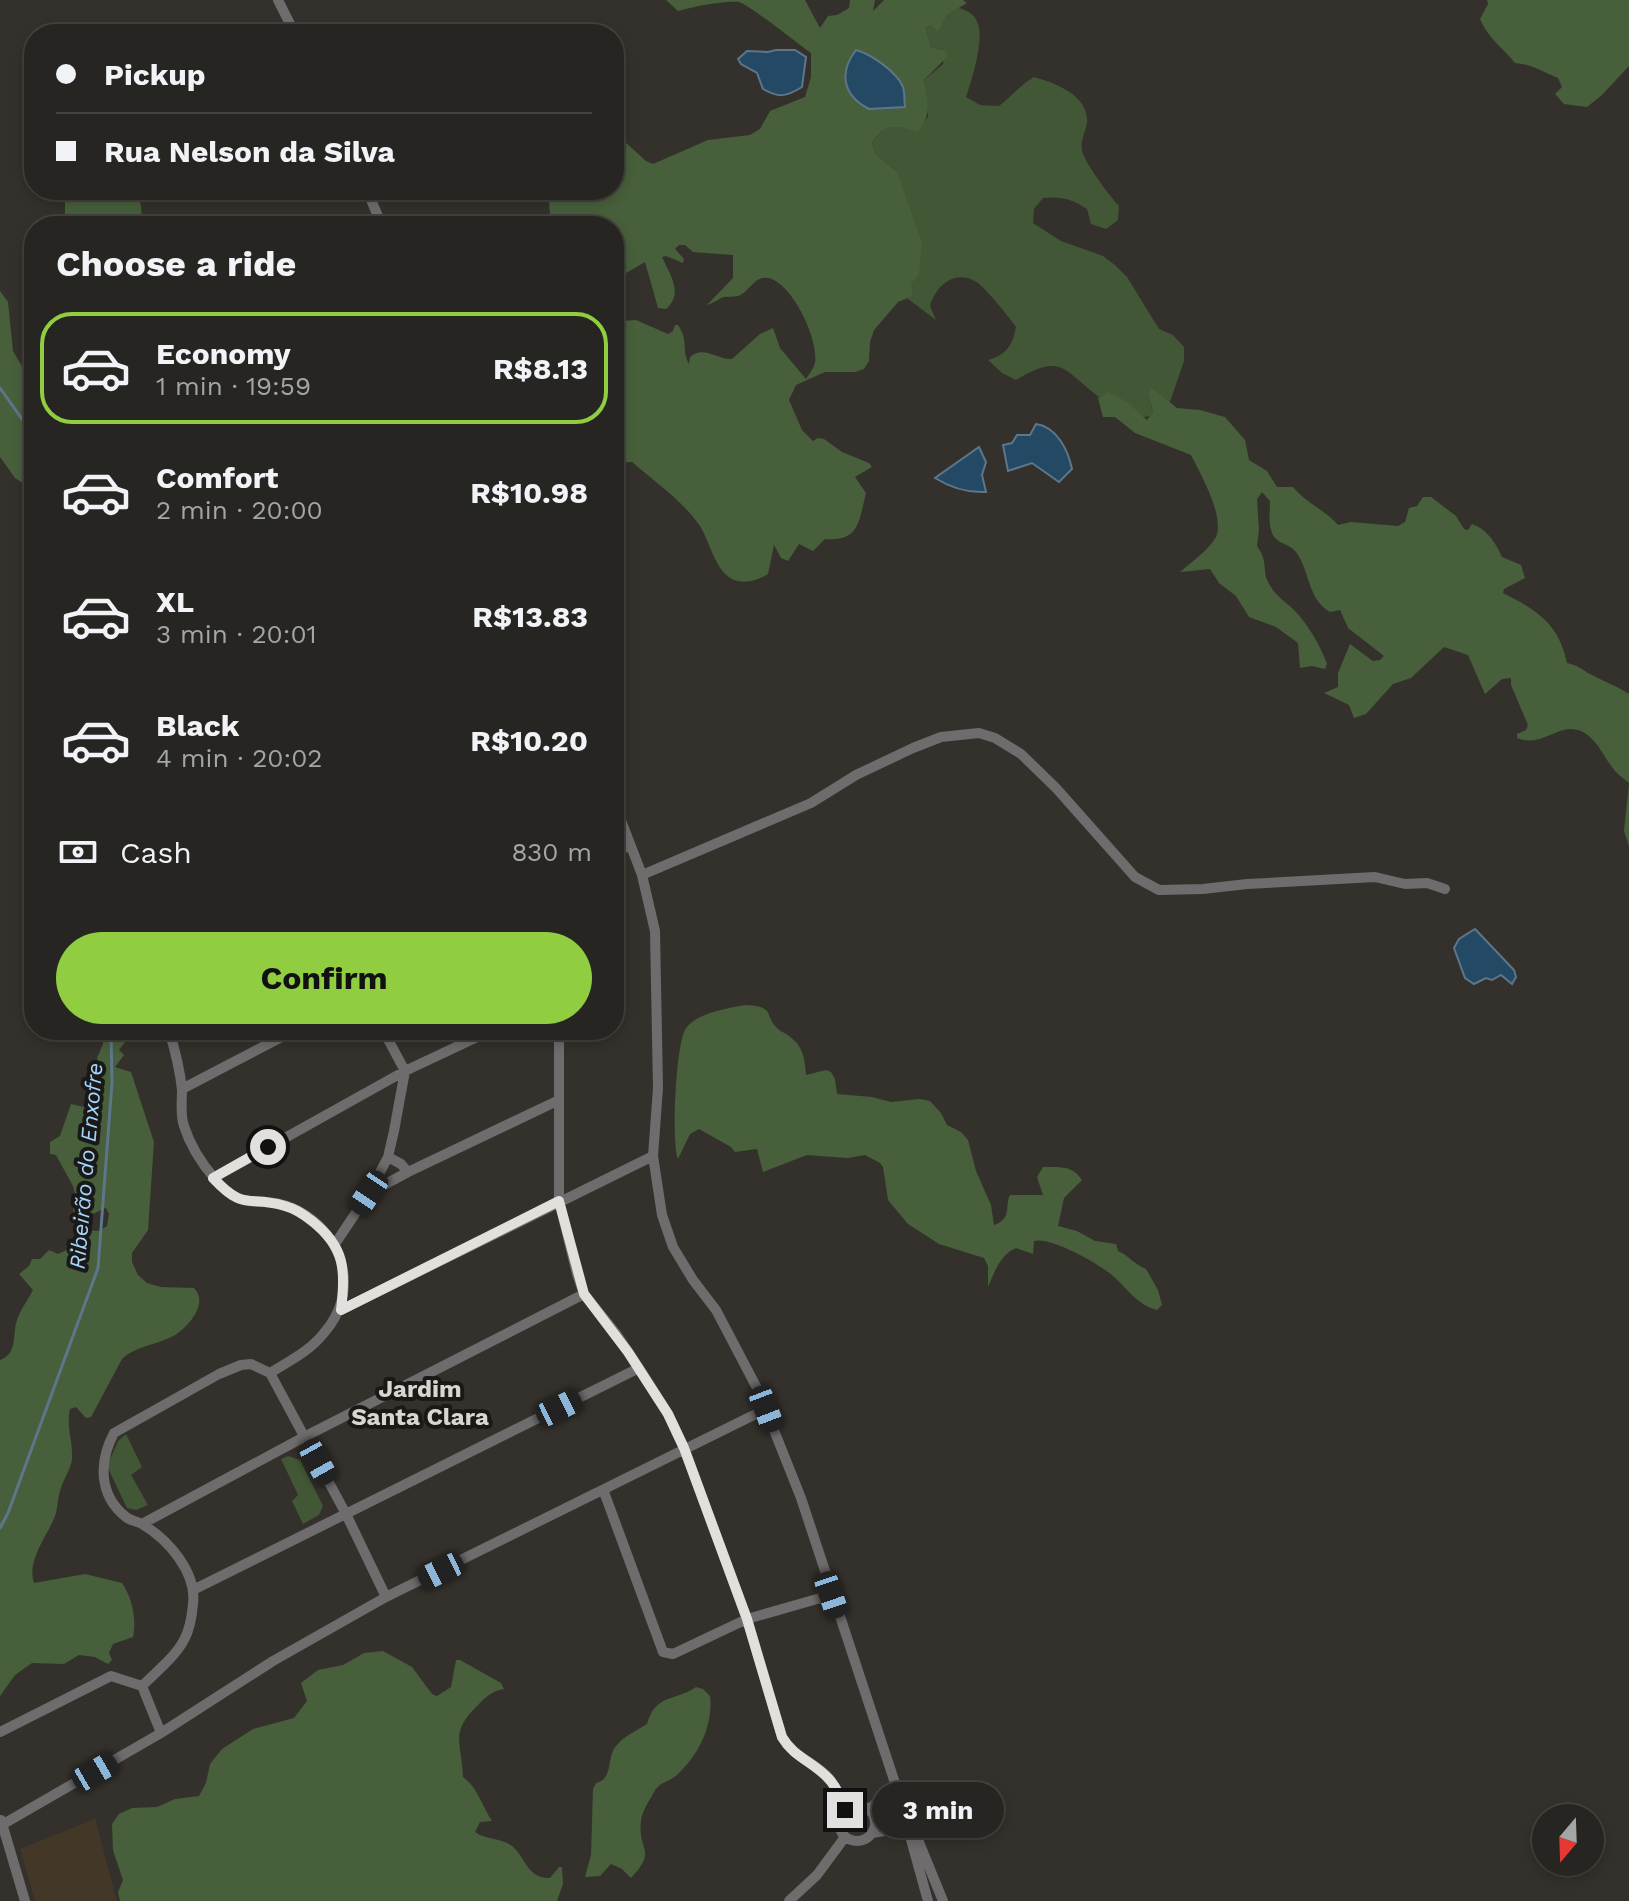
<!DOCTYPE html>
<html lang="en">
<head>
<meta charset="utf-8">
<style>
  :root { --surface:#272521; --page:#2f2d2a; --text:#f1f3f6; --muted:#a4a5a5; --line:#43423f; --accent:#90cd40 }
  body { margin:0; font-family:"Work Sans",sans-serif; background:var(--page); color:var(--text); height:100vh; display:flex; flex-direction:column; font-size:30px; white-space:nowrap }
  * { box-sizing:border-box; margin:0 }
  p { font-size:26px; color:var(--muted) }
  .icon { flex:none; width:44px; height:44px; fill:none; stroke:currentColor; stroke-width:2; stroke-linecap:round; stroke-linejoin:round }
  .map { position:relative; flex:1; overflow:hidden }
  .side { position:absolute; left:24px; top:216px; width:600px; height:824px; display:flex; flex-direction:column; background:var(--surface); border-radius:32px; box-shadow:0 4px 12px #0003,0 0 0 2px var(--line) }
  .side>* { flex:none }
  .guide { position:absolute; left:24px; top:24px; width:600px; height:176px; border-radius:32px; box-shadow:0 4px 12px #0003,0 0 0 2px var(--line); display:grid; align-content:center; height:176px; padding:0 32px; background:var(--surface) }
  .needle { width:52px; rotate:199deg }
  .buttons { position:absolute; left:1532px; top:1804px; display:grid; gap:16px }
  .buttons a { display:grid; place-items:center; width:72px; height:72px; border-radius:50%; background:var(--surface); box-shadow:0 4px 12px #0003,0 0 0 2px var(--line); font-size:40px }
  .end { position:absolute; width:36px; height:36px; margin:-18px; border:10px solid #e2e0dd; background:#111; box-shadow:0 0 0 4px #111 }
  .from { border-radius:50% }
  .bubble { position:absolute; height:56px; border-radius:28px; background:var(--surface); box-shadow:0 4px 12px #0003,0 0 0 2px var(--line); font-size:26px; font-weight:700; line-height:56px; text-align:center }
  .car { position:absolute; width:24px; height:48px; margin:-24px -12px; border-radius:10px; box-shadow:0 0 6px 2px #0007; background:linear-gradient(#222 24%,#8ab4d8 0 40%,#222 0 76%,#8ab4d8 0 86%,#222 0) }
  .guide b { display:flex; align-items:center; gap:28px; height:76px; font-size:30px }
  .guide b+b { border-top:2px solid var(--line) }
  .guide i { width:20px; height:20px; background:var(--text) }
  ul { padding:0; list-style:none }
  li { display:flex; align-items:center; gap:24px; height:112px; margin:0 16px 12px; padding:0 16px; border:4px solid transparent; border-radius:32px }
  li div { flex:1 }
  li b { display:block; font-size:30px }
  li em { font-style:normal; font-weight:700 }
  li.current { border-color:var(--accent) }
  li>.icon { width:72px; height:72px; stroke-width:1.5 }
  h2 { padding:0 32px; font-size:36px; line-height:96px }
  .pay { display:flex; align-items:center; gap:20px; height:88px; padding:0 32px; font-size:30px }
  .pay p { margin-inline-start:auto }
  .action { display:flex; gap:16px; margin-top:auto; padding:16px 32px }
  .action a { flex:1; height:92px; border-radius:48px; background:var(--accent); color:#111; font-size:32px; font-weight:700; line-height:92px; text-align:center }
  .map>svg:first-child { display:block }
  .education { fill:#433728 }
  .green { fill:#415735 }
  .forest { fill:#475f3b }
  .water { fill:#244965; stroke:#5d7689; stroke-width:2 }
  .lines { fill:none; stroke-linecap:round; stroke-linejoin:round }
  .stream { stroke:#5d7689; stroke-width:3 }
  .minor { stroke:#6f6c6d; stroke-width:10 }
  .route { stroke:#e2e0dd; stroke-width:10 }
  .labels { text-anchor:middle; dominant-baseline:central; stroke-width:8; stroke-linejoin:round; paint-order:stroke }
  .water-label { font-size:22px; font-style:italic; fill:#a4d5fc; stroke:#1b1917 }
  .quarter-label { font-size:24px; font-weight:bold; fill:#d9d5cf; stroke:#1b1917 }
</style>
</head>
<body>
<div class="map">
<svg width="1629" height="1901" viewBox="0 0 1629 1901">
  <rect width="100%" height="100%" fill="#34312c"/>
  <path class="education" d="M95,1819L117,1901H35L20,1849Z"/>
  <path class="green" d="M958,8C967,10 975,14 978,24C984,40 972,80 966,97L980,105L999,106C1012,96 1020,85 1034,77C1055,83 1089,95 1087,123C1085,134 1079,142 1083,154C1088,167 1109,195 1119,206L1118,220L1106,229L1091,224L1087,209C1072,199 1061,196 1043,198L1034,209L1033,223L1061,241L1103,256L1115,265L1127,277L1159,329L1173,335L1184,347V361L1170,402L1148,394L1153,412L1152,416L1144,417L1107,393L1099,397C1062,369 1062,353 1016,380L1002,373L988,360C1007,355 1013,344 1016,327C1008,316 988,291 978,283C956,268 936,285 930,306L936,320L908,299L911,284L897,172L875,153L872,143C884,123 897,125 917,131L928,117L924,80L943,64L945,50L931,47L926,28L931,25L938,31L947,15Z
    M126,1434L142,1467L131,1475L148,1505L136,1510L127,1508L107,1466L118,1441Z
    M288,1456L300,1460L323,1506L319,1515L303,1524L292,1501L298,1495L281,1459Z"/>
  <path class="forest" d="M666,0H805L820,28L828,16L837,15L849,8L850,0H875L873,11L884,0H963L967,3L947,15L938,32L931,25L926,28L931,47L945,50L948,56L924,80C927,100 933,116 917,132C897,125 884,123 872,143L875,153L897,172L922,243L919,274L911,284L913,296L898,302L874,330L870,342L869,361L864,369L855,372H825L796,385L789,400L802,430L813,441L818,438L824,439L842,452L869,463L872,467L855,477L866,493C859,520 860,542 825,539L813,551L799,544L788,561L781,558L774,545L768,574C758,580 744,585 732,579C715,570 710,542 700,526C682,500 655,482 632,462L614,463V305L621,321L636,320L668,334L673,331L675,325H678C689,341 681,350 689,364L690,357C704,345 717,360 732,359L760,334L773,328L780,348L806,379C809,374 814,368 815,362C819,340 792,282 768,278C755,276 751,289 742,294C737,298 730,296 724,297C718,299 714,303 707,305L733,278V255L693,252L685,245H679L675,249L684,259L683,263L666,256L662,257C670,275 684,293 666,309L658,308L645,262L614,280V226H587V220L582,215L562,216L550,214L548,190H614V132L646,161L653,164L708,140L750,135L760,129L770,111L805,97L811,77V53C798,44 751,6 739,2C727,0 690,7 678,11Z
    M1487,0H1629V66L1602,95L1587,107L1564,104L1555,94L1562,87L1558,78C1543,72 1531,64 1515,63C1503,48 1487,37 1480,19L1488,4Z
    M65,190H139L143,226H65Z
    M0,291L8,302L13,351L29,378L34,399V495L32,489L15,478L0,457Z
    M1152,388L1177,408L1200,410L1225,417L1245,440L1249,460L1267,471L1277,487H1293C1306,503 1325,510 1338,525L1351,522L1398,526L1405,522L1409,508L1417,506L1423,497H1431L1456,516L1464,529L1468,530L1472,524C1487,529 1496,543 1502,557L1521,565L1525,578L1504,589L1503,593C1537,610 1559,624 1567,663C1578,665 1582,670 1592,675C1605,682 1617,686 1629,694V846L1624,831L1629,783C1624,779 1619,775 1615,771C1604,758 1598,740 1583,732C1559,720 1544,749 1517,738V734L1526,730L1528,725L1511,685V678L1502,679L1485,694L1468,655L1444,647L1411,678L1393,684L1366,714L1354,718L1349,705L1324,693L1338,687V673L1350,644L1373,661L1380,660L1384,656L1348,628L1340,610L1330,612C1307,598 1310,571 1296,552C1289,543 1276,544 1272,533C1268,523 1270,511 1270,501L1262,492L1257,499L1259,530L1257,546C1270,564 1260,571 1271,587C1276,596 1286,602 1294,610C1308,624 1320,645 1327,664L1325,669L1312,666L1300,668L1298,643L1276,627L1249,617L1236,596L1219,583L1210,569L1180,572C1191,562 1209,550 1216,537C1225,516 1200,473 1191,455L1135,433L1115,417H1103L1098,398L1106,393L1103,390L1126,401L1147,420L1153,412L1148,394Z
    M746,1005C777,1007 763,1015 778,1029C781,1032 786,1033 789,1036C803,1046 805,1059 806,1075L826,1070L831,1072L835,1079L837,1094L872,1097L891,1102L920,1099L930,1101L941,1113L947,1125L961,1132L968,1140L976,1171L991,1205L994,1225C1013,1218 1004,1207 1010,1195H1043L1037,1177L1043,1167C1059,1167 1073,1165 1082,1180L1064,1198L1058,1226L1077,1231L1095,1241L1116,1244L1118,1251C1129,1256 1135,1265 1146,1269L1158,1290L1162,1305L1157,1310C1136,1304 1129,1290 1113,1276C1100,1264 1050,1236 1034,1241L1033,1254L1016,1248C1000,1255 995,1271 988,1287V1266L984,1258L939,1244L908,1224L888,1200L883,1167L880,1163L865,1155L848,1158L807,1155L763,1172L757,1149L735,1152L731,1147L699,1129L690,1134L678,1159C671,1143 676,1045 685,1030C695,1013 728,1008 746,1005Z
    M100,1030H130L128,1038L119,1050L124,1055L115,1067L131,1072L154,1142L148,1230L132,1253V1262L138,1275L147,1283L161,1287L194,1288C209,1303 189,1326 175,1335C158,1345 137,1345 122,1359L91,1417L86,1418L76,1407L70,1409C66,1427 73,1440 72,1459C71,1469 64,1478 61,1488C58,1496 58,1505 56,1513C49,1535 26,1559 34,1583L85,1574L122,1583C132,1597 137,1620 133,1637L113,1644L109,1653L112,1660L108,1664L95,1657L79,1655L64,1664L32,1663L15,1675L0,1696V1360C18,1354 12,1335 17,1320C20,1310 28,1300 33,1290L19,1274L29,1266L32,1259H40L49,1250L58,1254L75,1246L80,1230L99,1231L107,1226L109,1214L106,1208C95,1212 83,1222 73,1211L76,1197L73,1186L56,1155L50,1154V1142L60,1136L71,1104L92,1109L91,1081L99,1077L97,1058L103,1044V1032Z
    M383,1651L412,1667L432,1694L437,1696L451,1687L456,1660H460L501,1683L504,1689C491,1691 486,1697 477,1706C449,1733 462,1743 463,1777C478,1788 482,1806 492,1821L480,1822L475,1832C486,1840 502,1838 512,1846C525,1856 527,1879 550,1878L559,1867H562L563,1884L557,1901H120L118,1892L123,1880L113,1850L112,1824L119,1814L132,1808L157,1807L175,1799L199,1796L206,1783L210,1764L222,1749L253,1729L294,1718L307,1701L301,1683L318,1670L343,1665L364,1653Z
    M696,1687L703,1689L710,1696C713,1725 700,1753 678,1774C670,1782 660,1781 654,1792C649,1801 642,1811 641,1821C637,1850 658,1850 631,1878L622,1869L611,1864L600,1876L585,1877L591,1855L593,1789L596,1783C614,1779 606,1758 616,1746C624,1736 636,1731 647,1724C656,1693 674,1702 696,1687Z"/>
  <path class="water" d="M776,50H795L806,57L802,87C786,97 779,98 763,89L757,73L741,64L738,59L747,51L768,52Z
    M856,50C871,54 897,72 903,87C905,93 904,100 905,107L869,109C842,95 839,72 856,50Z
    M1036,424C1057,427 1068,450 1072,469L1059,482L1032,463L1008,471L1003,445L1012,443L1017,435H1030Z
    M979,447L986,462L982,475L986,492C967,493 951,488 935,478Z
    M1475,929L1514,970L1516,977L1512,984L1501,975L1492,980L1486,978L1474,984L1465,978L1454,948L1459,939Z"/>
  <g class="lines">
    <path class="stream" d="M0,388L34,436
      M0,1528L8,1513L98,1268L112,1083L111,1030"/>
    <path class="minor" d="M278,0L295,34
      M367,190L382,226
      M614,802L642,875L655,931L658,1088L653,1156L662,1215L673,1247L693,1280L716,1310L758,1390L801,1498L896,1786L943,1901
      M614,852L629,846
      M642,875L811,803L856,775L913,748L941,737L979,733L995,738L1021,754L1056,788L1135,877L1159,890L1203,889L1247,884L1375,877L1405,884L1427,883L1445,889
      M169,1030C175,1050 180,1069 182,1090C182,1102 180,1115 184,1126C190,1145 202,1164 215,1179C245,1216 262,1192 297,1210C345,1235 360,1292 324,1333C310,1351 289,1361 270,1373
      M559,1030V1201L577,1274L584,1294L617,1335L639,1368L668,1414L684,1448L747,1619L782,1737C793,1756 811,1761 826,1775C836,1785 841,1797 845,1810
      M182,1089L295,1030
      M388,1157L401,1164L408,1172
      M213,1178L405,1071L492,1030
      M369,1193L408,1172L557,1101
      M335,1244L369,1193L388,1157L394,1131L405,1071L383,1030
      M341,1310L653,1156
      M270,1373L346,1514L386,1597
      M604,1492L663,1652L673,1654L747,1619L831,1595
      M142,1524L304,1437L584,1294
      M195,1589L639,1368
      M142,1686C156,1672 175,1657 184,1640C190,1629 192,1616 193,1604C197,1573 169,1540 142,1524C137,1521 131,1521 126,1517C98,1495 99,1461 114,1433L219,1374L241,1365L251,1364L270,1373
      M142,1686L161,1733
      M0,1732L111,1676L142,1686
      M839 1823a18 18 0 1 1 36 0a18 18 0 1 1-36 0Z
      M868,1810L896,1786L898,1791
      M905,1818L928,1901
      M1,1820L25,1901
      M0,1826L161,1733L273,1661L386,1597L766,1409
      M872,1833L890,1830L910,1836
      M789,1901L817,1875L845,1837"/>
  </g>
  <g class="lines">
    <path class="route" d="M268,1147L213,1178C245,1212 247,1195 285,1206C296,1209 303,1214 312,1221C345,1247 346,1270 341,1310L559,1201L584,1294L628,1352L668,1414L684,1448L747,1619L782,1737C793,1756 811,1761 826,1776C836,1785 841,1797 845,1810"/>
  </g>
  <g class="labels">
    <g class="water-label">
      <text transform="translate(86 1166) rotate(-85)">Ribeirão do Enxofre</text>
    </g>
    <g class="quarter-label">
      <text x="420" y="1389">Jardim<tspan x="420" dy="28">Santa Clara</tspan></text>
    </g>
  </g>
</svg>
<div class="buttons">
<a><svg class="needle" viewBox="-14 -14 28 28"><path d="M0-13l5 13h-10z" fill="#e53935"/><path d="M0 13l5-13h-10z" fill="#a4a5a5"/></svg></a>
</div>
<i class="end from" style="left:268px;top:1147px"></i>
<i class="end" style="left:845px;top:1810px"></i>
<div class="bubble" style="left:872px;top:1782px;width:132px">3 min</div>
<i class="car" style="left:369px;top:1193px;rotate:214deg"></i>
<i class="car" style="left:559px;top:1408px;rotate:64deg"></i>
<i class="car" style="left:766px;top:1409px;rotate:159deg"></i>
<i class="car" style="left:318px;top:1462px;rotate:151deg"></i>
<i class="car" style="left:441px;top:1571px;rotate:244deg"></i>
<i class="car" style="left:831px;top:1595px;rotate:161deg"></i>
<i class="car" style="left:95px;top:1772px;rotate:60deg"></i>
<div class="guide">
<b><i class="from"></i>Pickup</b>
<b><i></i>Rua Nelson da Silva</b>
</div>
<section class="side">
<h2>Choose a ride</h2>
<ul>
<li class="current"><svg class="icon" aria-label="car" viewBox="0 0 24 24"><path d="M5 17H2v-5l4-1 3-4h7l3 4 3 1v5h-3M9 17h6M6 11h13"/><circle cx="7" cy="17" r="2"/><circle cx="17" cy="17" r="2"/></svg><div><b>Economy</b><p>1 min · 19:59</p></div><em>R$8.13</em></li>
<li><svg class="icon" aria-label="car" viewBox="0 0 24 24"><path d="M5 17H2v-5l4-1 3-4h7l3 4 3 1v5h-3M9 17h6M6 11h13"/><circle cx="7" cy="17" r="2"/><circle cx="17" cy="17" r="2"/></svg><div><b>Comfort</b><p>2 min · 20:00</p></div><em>R$10.98</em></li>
<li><svg class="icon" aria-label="car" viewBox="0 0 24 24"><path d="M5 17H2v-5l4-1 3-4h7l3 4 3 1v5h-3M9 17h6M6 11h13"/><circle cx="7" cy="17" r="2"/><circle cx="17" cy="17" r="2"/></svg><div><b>XL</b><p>3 min · 20:01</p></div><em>R$13.83</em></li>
<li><svg class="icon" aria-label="car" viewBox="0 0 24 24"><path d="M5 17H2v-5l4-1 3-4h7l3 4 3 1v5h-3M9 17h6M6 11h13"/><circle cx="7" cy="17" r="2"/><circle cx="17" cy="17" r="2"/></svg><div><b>Black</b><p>4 min · 20:02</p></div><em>R$10.20</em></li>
</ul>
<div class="pay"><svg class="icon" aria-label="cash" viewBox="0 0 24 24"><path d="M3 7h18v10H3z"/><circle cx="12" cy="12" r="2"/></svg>Cash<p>830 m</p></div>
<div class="action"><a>Confirm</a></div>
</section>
</div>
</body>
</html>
